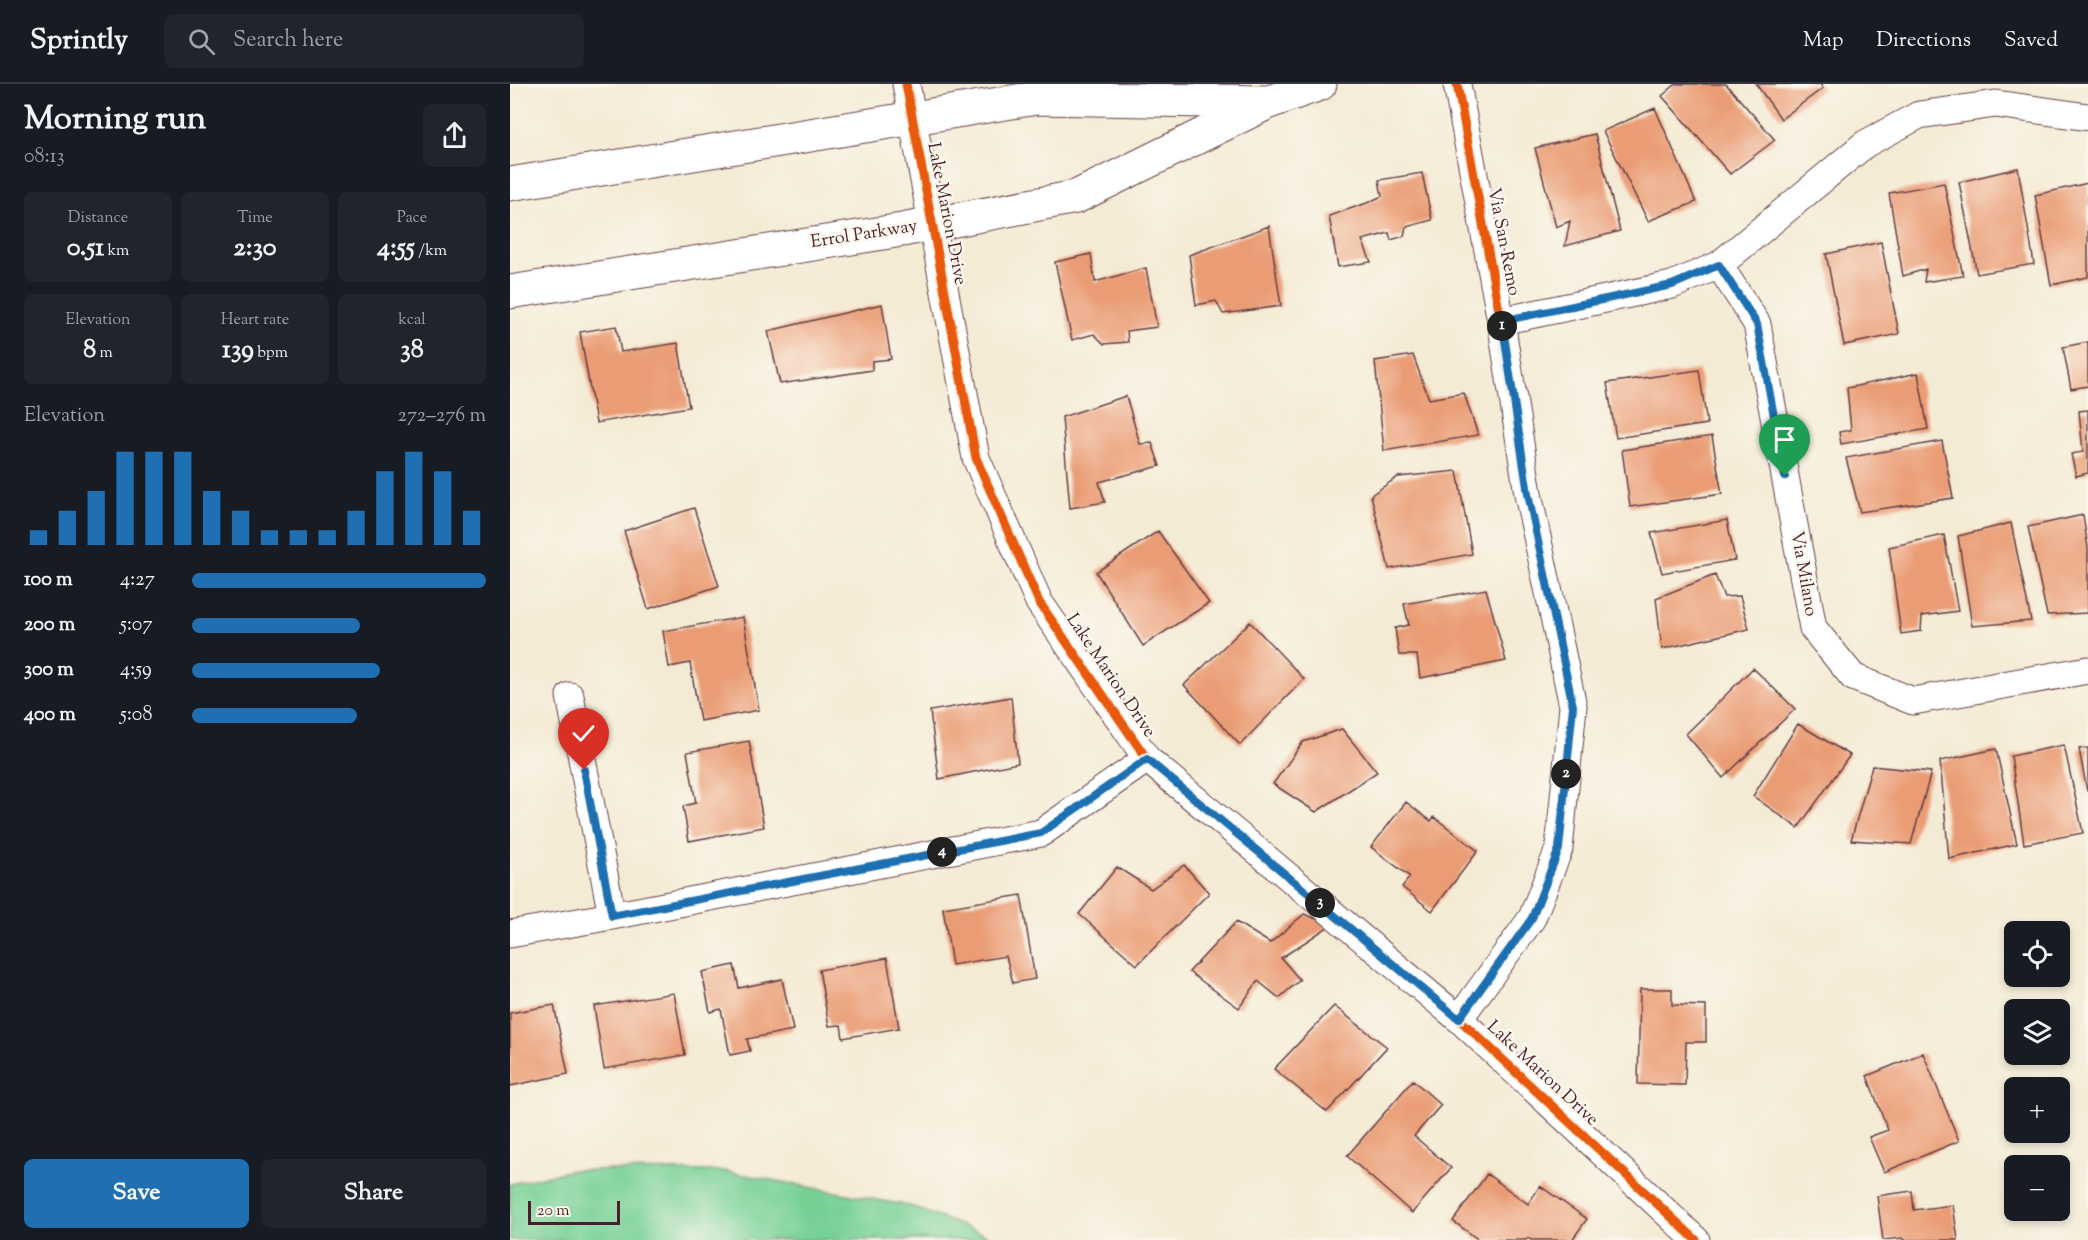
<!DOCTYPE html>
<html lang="en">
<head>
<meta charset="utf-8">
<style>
	:root { --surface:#171b24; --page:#20242c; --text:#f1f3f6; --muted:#9ea1a6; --line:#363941; --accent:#1f6fb2 }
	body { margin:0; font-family:"Sorts Mill Goudy",serif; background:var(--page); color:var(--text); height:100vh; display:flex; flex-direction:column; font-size:22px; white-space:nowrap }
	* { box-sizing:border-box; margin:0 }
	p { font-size:20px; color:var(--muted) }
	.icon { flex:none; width:33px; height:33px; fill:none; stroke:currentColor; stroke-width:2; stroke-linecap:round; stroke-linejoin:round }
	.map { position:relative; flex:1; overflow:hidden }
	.details { display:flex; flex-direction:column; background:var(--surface); width:510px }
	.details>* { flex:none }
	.buttons { position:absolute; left:1494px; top:837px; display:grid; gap:12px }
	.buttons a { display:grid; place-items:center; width:66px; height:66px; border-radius:9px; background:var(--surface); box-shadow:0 3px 9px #0003; font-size:30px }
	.scale { position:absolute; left:18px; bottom:15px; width:92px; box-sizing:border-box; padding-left:6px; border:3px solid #4a1f2b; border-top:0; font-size:16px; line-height:21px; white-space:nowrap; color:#4a1f2b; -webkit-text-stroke:4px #fbf7ec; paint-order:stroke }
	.pin { position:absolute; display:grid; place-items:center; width:51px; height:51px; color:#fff; margin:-62px -26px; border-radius:50% 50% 50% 0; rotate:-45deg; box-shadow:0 0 6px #0007 }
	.pin .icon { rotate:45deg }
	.km { position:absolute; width:30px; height:30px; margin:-15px; border-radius:50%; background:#222; color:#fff; font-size:16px; line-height:30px; text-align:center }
	.round { display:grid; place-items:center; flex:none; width:63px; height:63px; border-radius:9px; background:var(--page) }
	.headline { display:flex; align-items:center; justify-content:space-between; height:102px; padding:0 24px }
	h1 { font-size:33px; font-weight:700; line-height:45px }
	.figures { display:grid; grid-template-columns:repeat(3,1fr); gap:9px; height:102px; padding:6px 24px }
	.figures div { display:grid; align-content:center; border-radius:9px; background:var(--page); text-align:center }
	.figures b { font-size:26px; font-weight:700 }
	.figures small { font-size:16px; font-weight:400 }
	.figures p { font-size:16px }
	.chart { height:168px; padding:12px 24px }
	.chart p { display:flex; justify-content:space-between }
	.chart svg { width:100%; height:108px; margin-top:6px; stroke:var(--accent); stroke-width:6 }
	.button { display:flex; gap:12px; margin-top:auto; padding:12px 24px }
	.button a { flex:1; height:69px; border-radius:9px; background:var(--accent); color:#fff; font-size:24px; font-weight:700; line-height:69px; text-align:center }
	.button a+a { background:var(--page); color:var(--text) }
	ul { padding:0 24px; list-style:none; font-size:20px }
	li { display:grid; grid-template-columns:96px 72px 1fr; align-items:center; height:45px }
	li i { height:15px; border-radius:8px; background:var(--accent) }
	header { display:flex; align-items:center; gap:36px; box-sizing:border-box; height:84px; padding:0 30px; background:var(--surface); border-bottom:2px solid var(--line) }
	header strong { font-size:28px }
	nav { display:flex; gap:33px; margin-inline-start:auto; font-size:21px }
	.search { width:420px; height:54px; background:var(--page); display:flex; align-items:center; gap:15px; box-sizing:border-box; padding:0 21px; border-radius:9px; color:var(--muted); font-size:22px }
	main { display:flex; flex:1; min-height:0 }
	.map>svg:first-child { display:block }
</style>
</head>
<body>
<header>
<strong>Sprintly</strong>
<div class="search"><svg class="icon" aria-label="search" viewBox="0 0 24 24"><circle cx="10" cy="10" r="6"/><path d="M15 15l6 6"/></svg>Search here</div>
<nav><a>Map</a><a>Directions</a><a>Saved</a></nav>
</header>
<main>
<section class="details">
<div class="headline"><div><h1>Morning run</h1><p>08:13</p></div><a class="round"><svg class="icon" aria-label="share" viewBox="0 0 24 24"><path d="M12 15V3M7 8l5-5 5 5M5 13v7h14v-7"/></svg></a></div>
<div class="figures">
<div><p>Distance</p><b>0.51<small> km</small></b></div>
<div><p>Time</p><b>2:30</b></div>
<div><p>Pace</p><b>4:55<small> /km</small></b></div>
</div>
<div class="figures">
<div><p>Elevation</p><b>8<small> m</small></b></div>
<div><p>Heart rate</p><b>139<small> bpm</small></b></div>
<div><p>kcal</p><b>38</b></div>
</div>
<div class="chart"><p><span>Elevation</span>272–276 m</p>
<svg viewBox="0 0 160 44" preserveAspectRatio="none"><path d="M5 44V38M15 44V30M25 44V22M35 44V6M45 44V6M55 44V6M65 44V22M75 44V30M85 44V38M95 44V38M105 44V38M115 44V30M125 44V14M135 44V6M145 44V14M155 44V30"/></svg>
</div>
<ul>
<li><b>100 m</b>4:27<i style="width:100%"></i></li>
<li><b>200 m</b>5:07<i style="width:57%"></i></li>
<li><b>300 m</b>4:59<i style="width:64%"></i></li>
<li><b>400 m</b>5:08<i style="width:56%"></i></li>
</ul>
<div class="button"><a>Save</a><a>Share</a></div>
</section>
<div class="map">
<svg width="1578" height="1156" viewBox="0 0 1578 1156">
	<rect width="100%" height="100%" fill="#fbf7ec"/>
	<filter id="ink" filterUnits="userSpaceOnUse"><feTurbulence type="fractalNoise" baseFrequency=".0167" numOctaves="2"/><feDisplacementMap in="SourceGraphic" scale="12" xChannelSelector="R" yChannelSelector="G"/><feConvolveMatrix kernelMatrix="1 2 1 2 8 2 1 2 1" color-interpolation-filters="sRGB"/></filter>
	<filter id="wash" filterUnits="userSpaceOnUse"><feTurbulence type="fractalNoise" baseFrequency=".008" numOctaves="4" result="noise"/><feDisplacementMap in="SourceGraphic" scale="24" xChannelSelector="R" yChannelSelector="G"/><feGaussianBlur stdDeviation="1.35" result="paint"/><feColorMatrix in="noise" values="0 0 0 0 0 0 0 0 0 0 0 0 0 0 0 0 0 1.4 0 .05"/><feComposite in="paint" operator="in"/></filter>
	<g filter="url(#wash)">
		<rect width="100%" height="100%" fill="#f4ebd5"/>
		<path fill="#76d096" stroke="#607860" stroke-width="1.5" d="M 62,1086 L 214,1087 L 400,1122 L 489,1156 L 0,1156 L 0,1100 Z"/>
		<g id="blocks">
			<path fill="#ea9c74" d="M 1166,0 L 1216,0 L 1265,56 L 1220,90 L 1152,12 Z
				M 1246,0 L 1310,0 L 1313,4 L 1271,35 Z
				M 1145,24 L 1186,118 L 1138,137 L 1093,47 Z
				M 1085,50 L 1110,147 L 1055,162 L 1060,137 L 1046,143 L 1025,64 Z
				M 1508,84 L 1524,180 L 1467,190 L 1449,98 Z
				M 912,89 L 922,136 L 896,143 L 894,152 L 881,156 L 879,149 L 852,156 L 861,178 L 828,183 L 819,132 L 857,119 L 872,112 L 869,96 Z
				M 1434,99 L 1453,192 L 1414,198 L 1416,185 L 1393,192 L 1379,109 Z
				M 1578,99 L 1578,193 L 1541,201 L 1525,111 Z
				M 759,142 L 771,222 L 713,230 L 706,217 L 686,221 L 679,171 Z
				M 1371,158 L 1389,250 L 1334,261 L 1316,170 Z
				M 581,170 L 585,198 L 636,184 L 647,243 L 617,247 L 618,258 L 594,260 L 584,250 L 562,256 L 545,178 Z
				M 372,220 L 381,275 L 362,277 L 362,286 L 270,300 L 258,247 Z
				M 106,242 L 111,268 L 168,259 L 179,323 L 86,339 L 70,248 Z
				M 1578,258 L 1578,302 L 1561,305 L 1553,263 Z
				M 903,271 L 919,315 L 954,309 L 968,351 L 874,367 L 865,277 Z
				M 1189,286 L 1197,340 L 1106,354 L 1097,299 Z
				M 1408,289 L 1418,345 L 1331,360 L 1329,348 L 1341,346 L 1337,304 Z
				M 616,312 L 630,360 L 642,359 L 650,382 L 589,398 L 595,418 L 560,424 L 552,333 Z
				M 1578,326 L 1578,389 L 1566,392 L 1561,370 L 1573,368 L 1569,327 Z
				M 1202,352 L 1212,410 L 1120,423 L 1112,366 Z
				M 1432,357 L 1443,414 L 1350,428 L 1336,374 Z
				M 947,387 L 962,470 L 879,485 L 861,411 L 888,393 Z
				M 184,424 L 209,502 L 138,525 L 114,447 Z
				M 1573,431 L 1578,464 L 1578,529 L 1537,531 L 1518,443 Z
				M 1217,436 L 1225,476 L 1152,489 L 1141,449 Z
				M 1501,439 L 1521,537 L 1462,542 L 1448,452 Z
				M 648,447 L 699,519 L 633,562 L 586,488 Z
				M 1434,451 L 1448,527 L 1412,532 L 1411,547 L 1391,550 L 1379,463 Z
				M 1205,491 L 1214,513 L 1230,512 L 1239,545 L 1152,565 L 1146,514 Z
				M 976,505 L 996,577 L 910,594 L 907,571 L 889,571 L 885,544 L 899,541 L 894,520 Z
				M 233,533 L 249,626 L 190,637 L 180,579 L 159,583 L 153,547 Z
				M 740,538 L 794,595 L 730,661 L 674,601 Z
				M 1243,584 L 1285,625 L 1213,694 L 1176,650 Z
				M 501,613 L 508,679 L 429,695 L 420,627 Z
				M 1288,640 L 1340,671 L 1288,744 L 1243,712 Z
				M 832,645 L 867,688 L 806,728 L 763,700 L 793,658 Z
				M 239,657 L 254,743 L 179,757 L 173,722 L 186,719 L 177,668 Z
				M 1554,661 L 1573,749 L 1514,760 L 1501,672 Z
				M 1578,664 L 1578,707 L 1577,707 L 1569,665 Z
				M 1486,665 L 1507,760 L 1439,775 L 1430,677 Z
				M 1362,682 L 1421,688 L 1401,760 L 1341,756 Z
				M 896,718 L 921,737 L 924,733 L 968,767 L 922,827 L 892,803 L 900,793 L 861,763 Z
				M 674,781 L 699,809 L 627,881 L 569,830 L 607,783 L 641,805 Z
				M 511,811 L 525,895 L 503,899 L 496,872 L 442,881 L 433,824 Z
				M 794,830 L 821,841 L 771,874 L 790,896 L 769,914 L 748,897 L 729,924 L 679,888 L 726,838 L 760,859 Z
				M 377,874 L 389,944 L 333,954 L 331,941 L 319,942 L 309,886 Z
				M 224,881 L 229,904 L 272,895 L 283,946 L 237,955 L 240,967 L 220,971 L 211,925 L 200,928 L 192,888 Z
				M 1130,905 L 1162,905 L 1162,921 L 1196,922 L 1196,958 L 1176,958 L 1175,1001 L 1128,1000 Z
				M 164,909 L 175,971 L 94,985 L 84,922 Z
				M 44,921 L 58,990 L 0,1002 L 0,929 Z
				M 824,922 L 877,963 L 817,1028 L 764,985 Z
				M 1413,969 L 1449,1057 L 1374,1088 L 1359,1053 L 1378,1046 L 1357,992 Z
				M 903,996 L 931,1021 L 904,1052 L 941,1084 L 902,1129 L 837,1072 Z
				M 977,1090 L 1018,1120 L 1030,1102 L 1077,1135 L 1062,1156 L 1021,1156 L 1018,1154 L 1016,1156 L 969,1156 L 943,1137 Z
				M 1402,1107 L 1404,1126 L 1443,1121 L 1448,1156 L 1393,1156 L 1393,1154 L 1373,1156 L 1367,1112 Z"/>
		</g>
	</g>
	<g filter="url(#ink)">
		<use href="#blocks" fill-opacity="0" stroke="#643e44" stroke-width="1.5"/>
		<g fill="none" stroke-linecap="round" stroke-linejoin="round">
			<g stroke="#643e44" stroke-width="29">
				<path id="minor" d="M 396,0 L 466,374 L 529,518 L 637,675 L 949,935 L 1186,1156
					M 947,0 L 991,237 L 1018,410 L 1063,622 L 1049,765 L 1022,834 L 949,935
					M 1209,181 L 1247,240 L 1303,544 L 1343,593 L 1403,617 L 1578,586
					M 991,237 L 1162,201 L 1209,181 L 1355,60 L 1409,31 L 1486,20 L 1578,33
					M 60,612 L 102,832
					M 0,850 L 102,832 L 531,749 L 637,675"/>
			</g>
			<g stroke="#643e44" stroke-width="35">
				<path id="tertiary" d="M 0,100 L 526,14 L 755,18
					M 0,208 L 392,146 L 566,113 L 759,18 L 810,0"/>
			</g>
			<use href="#minor" stroke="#fff" stroke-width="27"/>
			<use href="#tertiary" stroke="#fff" stroke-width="33"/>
			<g stroke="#fbf7ec" stroke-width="13">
				<path id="cycleway" d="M 396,0 L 466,374 L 529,518 L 637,675 L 949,935 L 1186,1156
					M 947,0 L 991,237 L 1018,410 L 1063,622 L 1049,765 L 1022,834 L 949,935"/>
			</g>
			<use href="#cycleway" stroke="#e8590c" stroke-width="9"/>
		</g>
	</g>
	<g fill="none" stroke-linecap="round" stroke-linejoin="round" filter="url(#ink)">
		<g stroke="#fff" stroke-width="12">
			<path id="route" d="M 74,686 L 102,832 L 531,749 L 637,675 L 949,935 L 1022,834 L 1049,765 L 1063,622 L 1018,410 L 992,237 L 1162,201 L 1209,181 L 1247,240 L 1275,392"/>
		</g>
		<use href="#route" stroke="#1f6fb2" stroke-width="8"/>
	</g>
	<g text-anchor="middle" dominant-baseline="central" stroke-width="5" stroke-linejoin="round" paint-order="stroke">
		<g font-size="18" fill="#4a1f2b" stroke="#fbf7ec">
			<text transform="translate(436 130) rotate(79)">Lake Marion Drive</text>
			<text transform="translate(354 151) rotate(-9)">Errol Parkway</text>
			<text transform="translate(993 158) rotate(79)">Via San Remo</text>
			<text transform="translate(1293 490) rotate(80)">Via Milano</text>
			<text transform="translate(600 592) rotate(56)">Lake Marion Drive</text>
			<text transform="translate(1032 990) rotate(43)">Lake Marion Drive</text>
		</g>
	</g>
</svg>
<div class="buttons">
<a><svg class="icon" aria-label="locate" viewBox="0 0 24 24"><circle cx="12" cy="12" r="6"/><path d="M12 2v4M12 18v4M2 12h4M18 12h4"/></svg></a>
<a><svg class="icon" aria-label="layers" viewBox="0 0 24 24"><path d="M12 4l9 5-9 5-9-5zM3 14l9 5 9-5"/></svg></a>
<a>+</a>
<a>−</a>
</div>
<div class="scale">20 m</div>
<div class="pin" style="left:1275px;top:392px;background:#1e9e55"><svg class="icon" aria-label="arrive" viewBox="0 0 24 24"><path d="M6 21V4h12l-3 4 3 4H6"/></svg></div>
<div class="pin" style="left:74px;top:686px;background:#d93025"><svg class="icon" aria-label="check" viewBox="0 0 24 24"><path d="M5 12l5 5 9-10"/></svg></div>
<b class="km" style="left:992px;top:242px">1</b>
<b class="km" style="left:1056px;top:690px">2</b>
<b class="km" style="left:810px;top:819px">3</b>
<b class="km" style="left:432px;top:768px">4</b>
</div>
</main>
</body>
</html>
